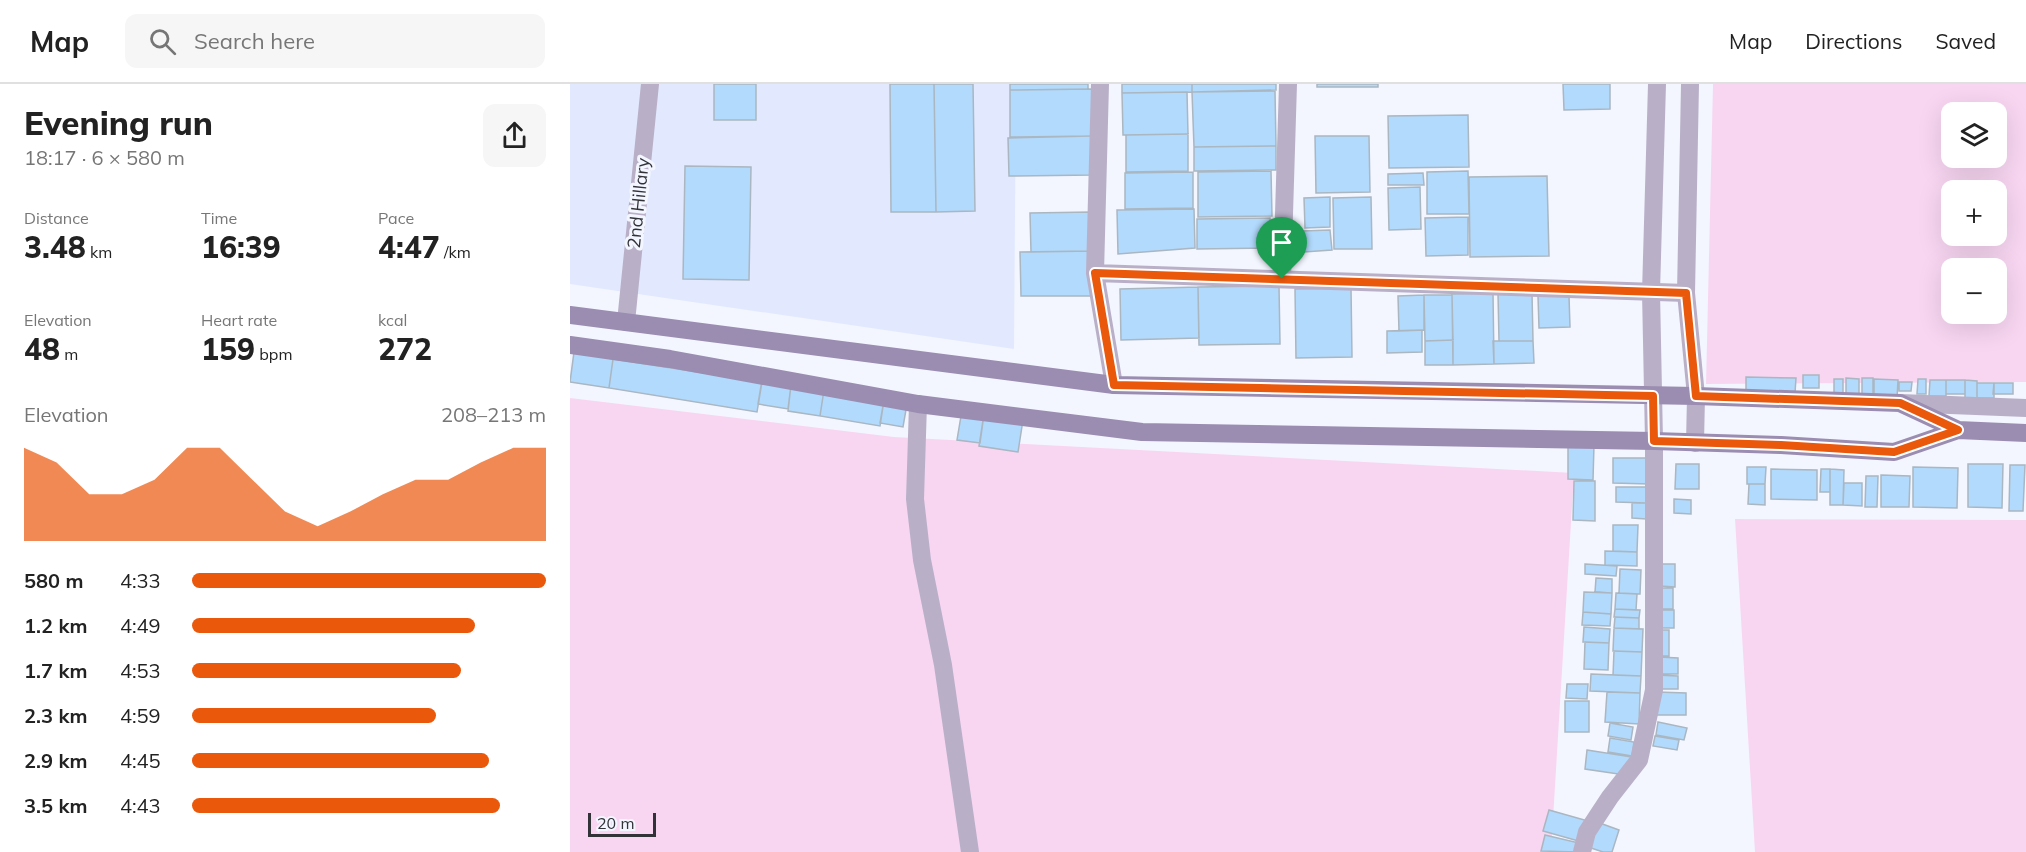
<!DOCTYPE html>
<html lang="en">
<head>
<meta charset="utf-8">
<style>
	:root { --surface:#fff; --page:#f6f6f6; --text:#222; --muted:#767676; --line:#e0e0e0; --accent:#ea580c }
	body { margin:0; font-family:Mulish,sans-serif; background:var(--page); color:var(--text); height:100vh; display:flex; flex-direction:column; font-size:22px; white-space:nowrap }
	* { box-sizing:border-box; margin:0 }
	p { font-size:20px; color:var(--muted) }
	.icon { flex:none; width:33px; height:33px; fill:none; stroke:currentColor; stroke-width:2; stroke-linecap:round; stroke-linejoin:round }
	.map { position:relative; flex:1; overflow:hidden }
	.drawer { display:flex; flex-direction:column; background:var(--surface); width:570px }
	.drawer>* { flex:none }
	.tools { position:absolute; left:1371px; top:18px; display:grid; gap:12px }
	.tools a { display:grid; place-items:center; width:66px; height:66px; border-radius:12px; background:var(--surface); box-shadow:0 6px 24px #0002; font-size:30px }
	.scale { position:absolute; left:18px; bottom:15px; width:68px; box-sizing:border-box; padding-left:6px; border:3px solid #323339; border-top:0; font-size:16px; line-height:21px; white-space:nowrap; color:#323339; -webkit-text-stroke:4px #f3f6ff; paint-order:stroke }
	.pin { position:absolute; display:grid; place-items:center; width:51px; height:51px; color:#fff; margin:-62px -26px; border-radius:50% 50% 50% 0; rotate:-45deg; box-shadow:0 0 6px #0007 }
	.pin .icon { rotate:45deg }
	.round { display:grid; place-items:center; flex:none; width:63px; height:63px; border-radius:12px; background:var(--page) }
	.headline { display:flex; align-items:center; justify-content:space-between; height:102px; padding:0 24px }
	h1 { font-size:33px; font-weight:800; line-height:45px }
	.stats { display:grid; grid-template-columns:repeat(3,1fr); gap:9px; height:102px; padding:6px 24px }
	.stats div { display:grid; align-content:center }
	.stats b { font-size:30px; font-weight:800 }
	.stats small { font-size:16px; font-weight:400 }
	.stats p { font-size:16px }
	.chart { height:168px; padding:12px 24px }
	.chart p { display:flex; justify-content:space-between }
	.chart svg { width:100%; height:108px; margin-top:6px; fill:var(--accent); opacity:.7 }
	ul { padding:0 24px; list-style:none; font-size:20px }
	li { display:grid; grid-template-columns:96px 72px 1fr; align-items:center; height:45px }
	li i { height:15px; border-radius:8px; background:var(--accent) }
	header { display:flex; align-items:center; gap:36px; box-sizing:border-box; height:84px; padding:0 30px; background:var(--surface); border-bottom:2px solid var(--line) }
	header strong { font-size:28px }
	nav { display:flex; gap:33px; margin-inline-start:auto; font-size:21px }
	.search { width:420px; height:54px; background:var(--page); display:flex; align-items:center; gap:15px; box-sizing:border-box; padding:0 21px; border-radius:12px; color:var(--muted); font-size:22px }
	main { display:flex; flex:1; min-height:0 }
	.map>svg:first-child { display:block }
</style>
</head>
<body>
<header>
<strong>Map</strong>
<div class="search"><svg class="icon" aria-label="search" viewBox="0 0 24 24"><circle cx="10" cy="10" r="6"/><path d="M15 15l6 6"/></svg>Search here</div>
<nav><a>Map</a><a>Directions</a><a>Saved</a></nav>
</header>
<main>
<section class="drawer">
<div class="headline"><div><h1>Evening run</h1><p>18:17 · 6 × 580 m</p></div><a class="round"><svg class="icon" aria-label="share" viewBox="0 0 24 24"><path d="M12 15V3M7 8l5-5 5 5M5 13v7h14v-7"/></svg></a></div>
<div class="stats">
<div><p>Distance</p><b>3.48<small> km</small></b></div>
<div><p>Time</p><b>16:39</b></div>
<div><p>Pace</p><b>4:47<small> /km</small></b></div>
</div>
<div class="stats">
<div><p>Elevation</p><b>48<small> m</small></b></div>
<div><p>Heart rate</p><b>159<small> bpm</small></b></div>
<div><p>kcal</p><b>272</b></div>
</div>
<div class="chart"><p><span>Elevation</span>208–213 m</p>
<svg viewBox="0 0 160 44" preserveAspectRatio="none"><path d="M0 44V6L10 12L20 25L30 25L40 19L50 6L60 6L70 19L80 32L90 38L100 32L110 25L120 19L130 19L140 12L150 6L160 6V44z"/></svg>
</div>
<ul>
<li><b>580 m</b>4:33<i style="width:100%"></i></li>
<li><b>1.2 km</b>4:49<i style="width:80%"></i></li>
<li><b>1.7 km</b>4:53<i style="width:76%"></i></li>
<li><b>2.3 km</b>4:59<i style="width:69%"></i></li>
<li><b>2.9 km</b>4:45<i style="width:84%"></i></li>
<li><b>3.5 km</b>4:43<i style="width:87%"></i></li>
</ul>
</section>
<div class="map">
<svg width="1456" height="768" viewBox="0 0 1456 768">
	<rect width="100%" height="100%" fill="#f3f6ff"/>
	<path fill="#e2e9ff" d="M 0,0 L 446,0 L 444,265 L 0,200 Z"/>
	<path fill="#f8d6f2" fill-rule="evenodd" d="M 1143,0 L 1456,0 L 1456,298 L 1136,300 ZM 1382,28 L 1426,28 L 1426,74 L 1382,74 ZM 1382,106 L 1426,106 L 1426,152 L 1382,152 ZM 1382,184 L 1426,184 L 1426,230 L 1382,230 Z
		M 0,314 L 324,353 L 1004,389 L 981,768 L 0,768 Z
		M 1165,435 L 1456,436 L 1456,768 L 1185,768 Z"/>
	<path fill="#b2dafc" stroke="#aab6c1" stroke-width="1.5" d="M 144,0 L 186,0 L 186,36 L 144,36 Z
		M 320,0 L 364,0 L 366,128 L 321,128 Z
		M 364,0 L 403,0 L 405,127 L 366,128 Z
		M 440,0 L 518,0 L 518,5 L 440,6 Z
		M 552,0 L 622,0 L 622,8 L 552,9 Z
		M 622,0 L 706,0 L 706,6 L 622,8 Z
		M 747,0 L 808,0 L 808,3 L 747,3 Z
		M 993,0 L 1040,0 L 1040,25 L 994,26 Z
		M 522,5 L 523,52 L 440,53 L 440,6 Z
		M 705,7 L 706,62 L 624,63 L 622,8 Z
		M 617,8 L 618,50 L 553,51 L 552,9 Z
		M 898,31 L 899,83 L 819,84 L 818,32 Z
		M 618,50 L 618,87 L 556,88 L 556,51 Z
		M 523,52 L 523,91 L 439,92 L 438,54 Z
		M 745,52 L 799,52 L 800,108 L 746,109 Z
		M 706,62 L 706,86 L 624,87 L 624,63 Z
		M 115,82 L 181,83 L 179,196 L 113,195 Z
		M 701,87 L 702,132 L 628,133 L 628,88 Z
		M 898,87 L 899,130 L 857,130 L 857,88 Z
		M 623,88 L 623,124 L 555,125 L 555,89 Z
		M 853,89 L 854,101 L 818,101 L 818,90 Z
		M 977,92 L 979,172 L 900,173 L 899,93 Z
		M 850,103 L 851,145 L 819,146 L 818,104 Z
		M 760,113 L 760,143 L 735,144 L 734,114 Z
		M 801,113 L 802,165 L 764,165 L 763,114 Z
		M 624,125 L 625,164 L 548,170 L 547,126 Z
		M 521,128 L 521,167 L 461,168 L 460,129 Z
		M 898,133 L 898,171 L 856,172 L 855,134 Z
		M 700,134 L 700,164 L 627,165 L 627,135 Z
		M 760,146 L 762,166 L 734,168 L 732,147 Z
		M 521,167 L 522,212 L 451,212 L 450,168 Z
		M 709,202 L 710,260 L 629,261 L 628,203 Z
		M 628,203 L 629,254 L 551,256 L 550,205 Z
		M 781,204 L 782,273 L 726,274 L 725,205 Z
		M 923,209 L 924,280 L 883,281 L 882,210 Z
		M 928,209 L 962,209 L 963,257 L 929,257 Z
		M 854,211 L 882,211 L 883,256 L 855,257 Z
		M 854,211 L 854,246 L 829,247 L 828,212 Z
		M 968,212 L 999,212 L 1000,243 L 969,244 Z
		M 852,246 L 852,268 L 817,269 L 817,247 Z
		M 883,256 L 883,281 L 855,281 L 855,257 Z
		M 923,257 L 963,257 L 964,279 L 924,280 Z
		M 4,268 L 43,275 L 39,304 L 0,298 Z
		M 43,275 L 192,298 L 187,328 L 39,304 Z
		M 1233,291 L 1249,291 L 1249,304 L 1233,304 Z
		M 1176,293 L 1226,294 L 1225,309 L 1176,308 Z
		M 1276,294 L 1289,295 L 1289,313 L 1276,312 Z
		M 1292,294 L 1303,294 L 1303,310 L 1292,310 Z
		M 1264,295 L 1273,295 L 1273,312 L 1264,312 Z
		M 1304,295 L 1328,296 L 1327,314 L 1304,314 Z
		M 1348,295 L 1356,295 L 1356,310 L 1347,310 Z
		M 192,296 L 221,301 L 218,325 L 188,320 Z
		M 1360,296 L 1376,296 L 1376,312 L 1359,312 Z
		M 1376,296 L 1395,296 L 1395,310 L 1376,310 Z
		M 1395,296 L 1407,297 L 1407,314 L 1395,314 Z
		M 1329,298 L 1342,298 L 1341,307 L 1329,307 Z
		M 1407,299 L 1424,299 L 1424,314 L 1407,314 Z
		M 1424,299 L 1443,299 L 1443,310 L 1423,310 Z
		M 221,301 L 254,306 L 250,332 L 218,327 Z
		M 254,306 L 314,316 L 310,342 L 250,332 Z
		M 314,316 L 337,320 L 333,343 L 310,339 Z
		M 392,326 L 414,330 L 410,359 L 387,356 Z
		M 414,330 L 453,336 L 448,368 L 409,362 Z
		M 998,360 L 1024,361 L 1023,396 L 998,395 Z
		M 1043,374 L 1080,374 L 1079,400 L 1043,399 Z
		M 1106,380 L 1129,380 L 1129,405 L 1105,405 Z
		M 1398,380 L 1433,380 L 1432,424 L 1398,423 Z
		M 1440,381 L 1455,381 L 1453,427 L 1439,427 Z
		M 1177,383 L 1196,383 L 1195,400 L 1177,400 Z
		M 1343,383 L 1388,384 L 1387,424 L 1343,423 Z
		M 1201,385 L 1247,386 L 1247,416 L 1201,415 Z
		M 1251,385 L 1260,385 L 1260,408 L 1250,408 Z
		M 1260,385 L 1274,386 L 1273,421 L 1260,421 Z
		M 1311,391 L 1340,392 L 1339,423 L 1311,423 Z
		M 1296,392 L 1308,392 L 1307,423 L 1295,423 Z
		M 1004,397 L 1025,397 L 1025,437 L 1003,436 Z
		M 1274,399 L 1292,399 L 1292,422 L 1273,421 Z
		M 1179,400 L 1195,400 L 1195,421 L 1178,420 Z
		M 1046,403 L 1076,403 L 1076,419 L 1046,418 Z
		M 1104,415 L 1121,416 L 1121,430 L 1104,429 Z
		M 1062,419 L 1076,419 L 1076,435 L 1062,434 Z
		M 1043,441 L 1068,441 L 1067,468 L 1043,467 Z
		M 1035,467 L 1067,468 L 1067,482 L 1035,481 Z
		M 1015,480 L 1047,482 L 1046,492 L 1015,490 Z
		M 1091,480 L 1105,480 L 1105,503 L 1090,502 Z
		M 1050,485 L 1071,486 L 1070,510 L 1049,509 Z
		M 1026,494 L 1042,495 L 1042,509 L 1025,508 Z
		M 1089,504 L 1103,504 L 1103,525 L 1089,525 Z
		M 1014,508 L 1042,509 L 1041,530 L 1013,528 Z
		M 1046,509 L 1067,510 L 1066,526 L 1045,525 Z
		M 1045,525 L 1070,526 L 1069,534 L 1044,533 Z
		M 1088,526 L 1104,526 L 1104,544 L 1088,544 Z
		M 1013,528 L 1041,530 L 1040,542 L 1012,541 Z
		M 1045,533 L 1069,534 L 1069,545 L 1044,544 Z
		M 1014,543 L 1040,545 L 1039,559 L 1013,558 Z
		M 1044,544 L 1073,545 L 1072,568 L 1043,567 Z
		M 1085,546 L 1099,546 L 1099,572 L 1085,572 Z
		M 1015,558 L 1039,559 L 1038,586 L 1014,585 Z
		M 1044,567 L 1072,568 L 1071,592 L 1043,591 Z
		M 1089,573 L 1108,574 L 1108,590 L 1088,590 Z
		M 1021,590 L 1071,592 L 1070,609 L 1020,607 Z
		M 1086,591 L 1108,592 L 1108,605 L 1086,605 Z
		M 997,600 L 1018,600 L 1017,615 L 996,614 Z
		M 1037,608 L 1070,609 L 1069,640 L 1035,638 Z
		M 1087,608 L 1116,609 L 1116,631 L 1087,631 Z
		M 995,617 L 1019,617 L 1019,648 L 995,648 Z
		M 1088,638 L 1117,644 L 1114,656 L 1086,651 Z
		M 1040,639 L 1063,643 L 1061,656 L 1038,652 Z
		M 1085,652 L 1109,656 L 1107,666 L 1083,662 Z
		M 1040,654 L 1064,658 L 1062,672 L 1038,668 Z
		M 1017,666 L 1062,673 L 1055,691 L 1015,685 Z
		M 979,726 L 1018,737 L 1012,758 L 973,747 Z
		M 1027,738 L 1049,746 L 1042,768 L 1033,768 L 1018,763 Z
		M 975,751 L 1009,759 L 1007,768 L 971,767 Z"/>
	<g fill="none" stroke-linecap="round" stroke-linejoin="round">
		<path stroke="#b9b0c8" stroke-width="18" d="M 530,0 L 525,189 L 544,301
			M 525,189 L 1116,209
			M 712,195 L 718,0
			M 56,238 L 80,0
			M 348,320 L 345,415 L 352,476 L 373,581 L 400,768
			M 1012,768 L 1017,748 L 1040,713 L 1069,676 L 1084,606 L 1084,357"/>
		<path stroke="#b9b0c8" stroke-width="18" d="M 1120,0 L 1116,209 L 1126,312 L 1125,359
			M 1330,319 L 1456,324
			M 1084,357 L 1081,208 L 1087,0"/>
		<path stroke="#9b8db1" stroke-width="18" d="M 0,231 L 544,301 L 1126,312 L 1330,319 L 1388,346
			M 0,261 L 100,275 L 348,320 L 572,348 L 1084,357 L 1211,361 L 1324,368 L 1388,346 L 1456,349"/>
	</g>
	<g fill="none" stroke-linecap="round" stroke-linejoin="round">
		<g stroke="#fff" stroke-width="12">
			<path id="route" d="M 525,189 L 1116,209 L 1126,312 L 1330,319 L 1388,346 L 1324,368 L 1211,361 L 1084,357 L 1083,312 L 544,301 Z"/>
		</g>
		<use href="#route" stroke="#ea580c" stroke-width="8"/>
	</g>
	<g text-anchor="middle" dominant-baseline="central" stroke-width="6" stroke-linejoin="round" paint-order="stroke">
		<g font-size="18" fill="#323339" stroke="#f3f6ff">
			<text transform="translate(68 119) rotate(-84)">2nd Hillary</text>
		</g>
	</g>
</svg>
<div class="tools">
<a><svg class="icon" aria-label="layers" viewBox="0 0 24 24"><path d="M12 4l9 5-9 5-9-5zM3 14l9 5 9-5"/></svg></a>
<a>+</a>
<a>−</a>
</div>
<div class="scale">20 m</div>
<div class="pin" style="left:712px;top:195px;background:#1e9e55"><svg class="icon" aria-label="arrive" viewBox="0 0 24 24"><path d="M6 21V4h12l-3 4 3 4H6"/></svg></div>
</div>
</main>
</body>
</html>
